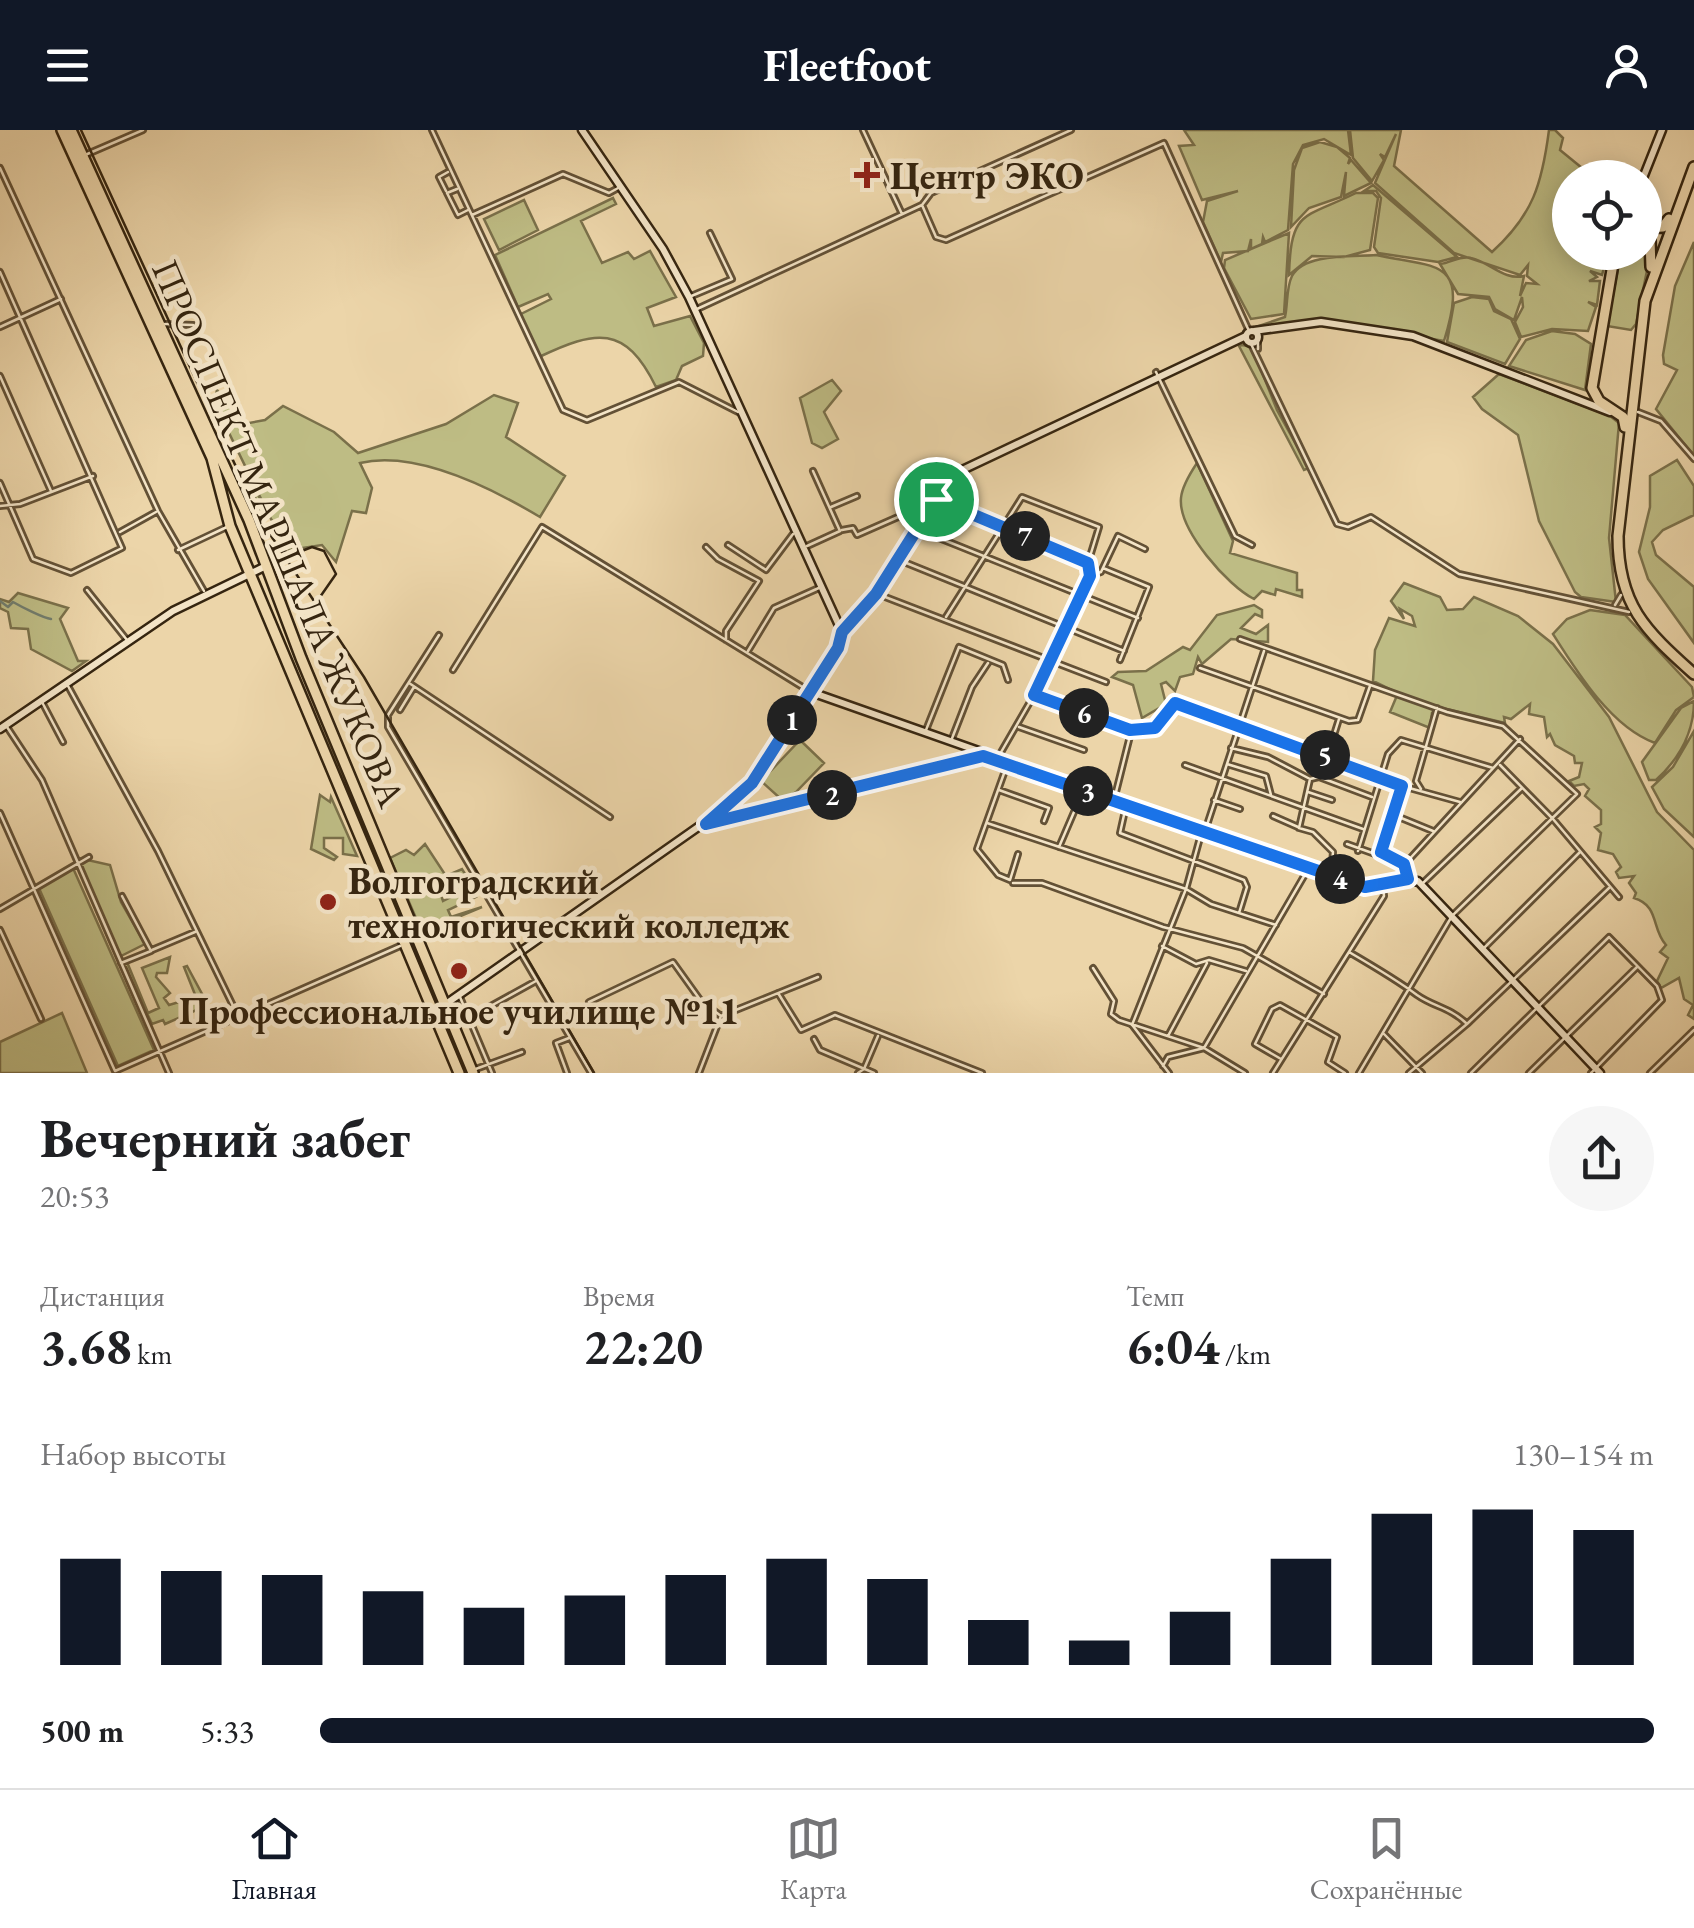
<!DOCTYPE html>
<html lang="ru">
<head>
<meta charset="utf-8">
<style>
	:root { --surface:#fff; --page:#f6f6f6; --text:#202124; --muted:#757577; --line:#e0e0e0; --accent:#111827 }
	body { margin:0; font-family:"EB Garamond",serif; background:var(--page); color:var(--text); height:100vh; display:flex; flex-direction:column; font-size:38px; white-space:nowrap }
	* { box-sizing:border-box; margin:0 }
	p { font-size:32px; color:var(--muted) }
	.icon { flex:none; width:55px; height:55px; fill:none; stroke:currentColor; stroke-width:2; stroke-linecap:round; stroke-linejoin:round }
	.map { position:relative; height:943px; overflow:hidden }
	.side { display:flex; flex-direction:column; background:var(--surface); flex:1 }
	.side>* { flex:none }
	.buttons { position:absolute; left:1552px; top:30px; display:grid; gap:20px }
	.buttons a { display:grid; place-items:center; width:110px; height:110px; border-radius:50%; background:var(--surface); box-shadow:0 5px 25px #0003; font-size:50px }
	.pin { position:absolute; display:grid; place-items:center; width:85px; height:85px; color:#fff; margin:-42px; border:5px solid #fff; border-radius:50%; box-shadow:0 2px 10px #0007 }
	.km { position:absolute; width:50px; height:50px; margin:-25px; border-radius:50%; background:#222; color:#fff; font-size:28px; line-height:50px; text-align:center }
	.round { display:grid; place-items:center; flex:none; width:105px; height:105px; border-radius:52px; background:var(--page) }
	.overview { display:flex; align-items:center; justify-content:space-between; height:170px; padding:0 40px }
	h1 { font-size:55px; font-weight:700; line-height:75px }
	.figures { display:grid; grid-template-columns:repeat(3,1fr); gap:15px; height:170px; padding:10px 40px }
	.figures div { display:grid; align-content:center }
	.figures b { font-size:50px; font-weight:700 }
	.figures small { font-size:28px; font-weight:400 }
	.figures p { font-size:28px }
	.chart { height:280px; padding:20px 40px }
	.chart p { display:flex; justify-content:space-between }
	.chart svg { width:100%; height:180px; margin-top:10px; stroke:var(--accent); stroke-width:6 }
	ul { padding:0 40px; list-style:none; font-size:32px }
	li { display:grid; grid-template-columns:160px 120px 1fr; align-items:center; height:75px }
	li i { height:25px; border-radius:12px; background:var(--accent) }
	header { display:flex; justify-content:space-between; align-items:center; height:130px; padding:0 40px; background:var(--accent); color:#fff; font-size:45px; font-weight:700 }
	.dock { display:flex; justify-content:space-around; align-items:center; height:140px; border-top:2px solid var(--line); background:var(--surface); font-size:28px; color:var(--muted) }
	.dock a { display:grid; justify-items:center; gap:5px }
	.dock .current { color:var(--accent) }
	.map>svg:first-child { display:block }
</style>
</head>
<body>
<header><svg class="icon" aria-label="menu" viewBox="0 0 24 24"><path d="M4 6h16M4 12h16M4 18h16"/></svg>Fleetfoot<svg class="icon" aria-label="person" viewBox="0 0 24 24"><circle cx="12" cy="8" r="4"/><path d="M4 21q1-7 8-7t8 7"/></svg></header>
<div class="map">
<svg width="1694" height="943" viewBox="0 0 1694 943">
	<rect width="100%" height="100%" fill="#ecd5a9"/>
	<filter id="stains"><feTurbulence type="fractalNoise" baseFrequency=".002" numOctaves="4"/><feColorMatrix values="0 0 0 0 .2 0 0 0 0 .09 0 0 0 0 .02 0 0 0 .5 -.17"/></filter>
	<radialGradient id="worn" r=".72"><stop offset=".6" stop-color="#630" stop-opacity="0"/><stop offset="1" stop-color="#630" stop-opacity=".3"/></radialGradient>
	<path fill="#bebc84" stroke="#7a704a" stroke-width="2.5" d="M 1184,0 L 1348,0 L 1351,25 L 1324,9 L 1303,15 L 1293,34 L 1288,100 L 1265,112 L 1263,107 L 1262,114 L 1251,119 L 1251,109 L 1248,121 L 1223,123 L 1221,132 L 1203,92 L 1207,71 L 1238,61 L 1202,70 L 1179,16 L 1194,15 Z
		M 1350,0 L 1401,0 L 1394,36 L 1492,122 C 1533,85 1542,54 1549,0 L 1555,0 L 1563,8 L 1560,20 L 1593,47 L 1570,48 L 1570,122 L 1596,123 L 1606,130 L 1602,145 L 1590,141 L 1597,147 L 1589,151 L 1600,151 L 1597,175 L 1588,172 L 1596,177 L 1588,201 L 1552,199 L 1521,207 L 1515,192 L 1523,177 L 1522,167 L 1514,190 L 1495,179 L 1489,167 L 1458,164 L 1440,134 C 1451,133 1460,125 1471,128 C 1490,132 1504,151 1524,146 L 1520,166 L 1526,153 L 1537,154 L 1527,146 L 1528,135 L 1520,145 L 1454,123 L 1375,53 L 1396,4 L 1385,27 L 1380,24 L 1384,30 L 1372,51 L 1353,28 Z
		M 1320,12 L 1337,17 L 1350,28 L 1348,34 L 1351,30 L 1371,53 L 1344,66 L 1346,42 L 1341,67 L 1309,78 L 1291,97 L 1294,40 L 1302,18 Z
		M 1373,55 L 1457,127 L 1438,132 L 1378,123 L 1374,117 L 1381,68 L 1376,61 L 1364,61 Z
		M 1356,63 L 1373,63 L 1378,68 L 1370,120 L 1344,127 L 1312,126 L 1289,145 C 1291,79 1303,89 1356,63 Z
		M 613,68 L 616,74 L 581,91 L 602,133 L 628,122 L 634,129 L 650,121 L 676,167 L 647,178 L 654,196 L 690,186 L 704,213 L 703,226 L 682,236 L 676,250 L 656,257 C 625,194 596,200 539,227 L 519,185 L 551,169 L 548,164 L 518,177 L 495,125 Z
		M 524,70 L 538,100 L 499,120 L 484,89 Z
		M 1289,103 L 1284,184 L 1251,189 L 1224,138 L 1225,130 Z
		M 1645,108 L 1649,131 L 1636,194 L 1631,200 L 1607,196 L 1621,123 L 1645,122 Z
		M 1694,112 L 1694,326 L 1656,279 L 1677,240 L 1664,234 L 1663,225 L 1675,156 Z
		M 1376,125 C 1437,138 1470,128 1444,211 L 1318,189 L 1253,198 L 1285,187 C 1288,174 1286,158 1292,146 C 1304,123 1352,127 1376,125 Z
		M 1472,167 L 1489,169 L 1494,181 L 1511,189 L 1520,209 L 1505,234 L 1447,212 L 1454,173 Z
		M 1552,201 L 1575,204 L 1591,214 L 1585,260 L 1509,236 L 1526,210 Z
		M 1242,215 L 1252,217 L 1277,280 L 1309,338 L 1304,340 L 1239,216 Z
		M 1499,244 L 1610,286 L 1619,293 L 1609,408 L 1616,472 L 1581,467 L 1575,462 L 1539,391 L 1518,305 L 1482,279 L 1473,267 Z
		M 832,250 L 841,261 L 824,282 L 838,309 L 822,318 L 812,313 L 800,268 Z
		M 217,260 L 244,294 L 265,290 L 283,276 L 334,302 L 358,323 L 446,294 L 494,265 L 518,273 L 506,307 L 565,346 L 540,387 C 493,359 416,320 360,333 L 372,358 L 366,383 L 352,381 L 336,432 L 322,415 L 289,420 L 267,382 L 262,385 L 246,344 L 265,377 L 214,272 Z
		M 1677,330 L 1694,356 L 1694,385 L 1663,400 L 1652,412 L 1656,425 L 1694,457 L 1694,513 L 1648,449 L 1639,422 L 1650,377 L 1650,346 Z
		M 1197,333 L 1233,411 L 1230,423 L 1297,443 L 1297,460 L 1302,460 L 1302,467 L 1276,459 L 1275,465 L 1262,461 L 1254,469 C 1228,456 1178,400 1181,368 C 1182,356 1191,342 1197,333 Z
		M 1404,453 L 1440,467 L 1447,480 L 1463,479 L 1474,467 L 1518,486 L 1553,514 L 1609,587 L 1657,682 L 1694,720 L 1694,889 L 1688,885 L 1693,875 L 1684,869 L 1679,848 L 1661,858 L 1657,851 L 1668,828 L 1660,822 L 1666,815 C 1651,799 1660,776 1634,768 L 1636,763 L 1629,753 L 1634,746 L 1619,748 L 1616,742 L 1621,737 L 1613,724 L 1598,720 L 1601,703 L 1595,697 L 1601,694 L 1601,680 L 1585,666 L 1589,659 L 1584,654 L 1574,656 L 1569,651 L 1579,647 L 1582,633 L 1575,633 L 1574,626 L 1555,615 L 1550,604 L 1547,607 L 1544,587 L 1529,584 L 1530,574 L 1511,589 L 1504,587 L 1505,593 L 1439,577 L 1432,583 L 1430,598 L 1390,582 L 1398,563 L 1373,551 L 1375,520 L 1389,488 L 1415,496 L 1412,486 L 1400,479 L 1404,489 L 1391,471 Z
		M 18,463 L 68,478 L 60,489 L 78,531 L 86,531 L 72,541 L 31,519 L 28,499 L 11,498 L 8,482 L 0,478 L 0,469 L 9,472 Z
		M 1254,475 L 1262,480 L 1262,487 L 1255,484 L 1241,498 L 1256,504 L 1268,495 L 1268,512 L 1231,509 L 1202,534 L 1198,527 L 1193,544 L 1180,547 L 1175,561 L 1166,552 L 1161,554 L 1166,574 L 1142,588 L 1133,555 L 1112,547 L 1118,542 L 1146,541 L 1183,517 L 1190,520 L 1217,485 Z
		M 1590,480 L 1625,485 L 1692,557 L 1694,567 L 1676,580 L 1655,613 C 1611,597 1577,542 1553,504 L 1567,489 Z
		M 1694,571 C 1694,602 1679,629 1656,650 L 1649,650 L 1642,632 L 1681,578 Z
		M 1694,601 L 1694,707 L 1664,679 L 1652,657 L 1673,637 Z
		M 800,610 L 824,633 L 796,662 L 782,670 L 761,651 Z
		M 320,665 L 330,672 L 331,667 L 357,726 L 343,724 L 343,708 L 324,708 L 324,718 L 337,727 L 334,730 L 311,719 Z
		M 425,714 L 446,746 L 462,739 L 469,750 L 441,765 L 443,771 L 471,757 L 476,767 L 448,780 L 451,787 L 482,777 L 422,802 L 390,728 L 406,720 L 414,725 Z
		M 74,727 L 110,735 L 121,772 L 145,814 L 121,826 L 115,819 Z
		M 73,738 L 154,920 L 118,936 L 38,756 Z
		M 170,827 L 167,843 L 157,843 L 156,847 L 170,863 L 164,868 L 169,875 L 196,867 L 184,837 L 187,836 L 208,875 L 165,894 L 163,890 L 152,894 L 123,833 L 127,832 L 148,883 L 159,878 L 142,838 Z
		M 62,883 L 87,943 L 0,943 L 0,912 Z"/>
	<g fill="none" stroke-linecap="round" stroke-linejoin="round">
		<path stroke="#717d6e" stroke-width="2.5" d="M 0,471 L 8,477 L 13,472 C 20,476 43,488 51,489"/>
		<g stroke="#635136" stroke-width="8">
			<path id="street" d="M 432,0 L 563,280 L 587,290 L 679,252 L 738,282
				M 863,0 L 902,84
				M 85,25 L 143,0
				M 0,38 L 158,381 L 204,461
				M 457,59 L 447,63 L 458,85 L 468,80
				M 446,61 L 439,47 L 448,42
				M 922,75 L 936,107 L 946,110 L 1164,13 L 1249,201
				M 472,85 L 563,44 L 609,63 L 620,57
				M 0,142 L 122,418 L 71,443 L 33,429 L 0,353
				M 689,167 L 732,149 L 710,103
				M 697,179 L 922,75 L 931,63 L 1071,0
				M 165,194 L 193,195
				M 0,197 L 61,169
				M 1258,210 L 1258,219
				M 1251,214 L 1337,394 L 1348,397 L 1371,387 L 1459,444 L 1629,482
				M 1156,242 L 1235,406 L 1252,415
				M 0,246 L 51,361
				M 1638,282 L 1661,291 L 1694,329
				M 937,370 L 1087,432
				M 0,376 L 20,374 L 93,346
				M 831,377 L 857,366
				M 842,400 L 853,398 L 857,405 L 898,387
				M 919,400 L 1138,488
				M 120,402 L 156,382
				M 728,415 L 766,440 L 793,404
				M 807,416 L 840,401 L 813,341
				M 706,417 L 718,429 L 759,451 L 726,501 L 726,510
				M 178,420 L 229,396
				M 899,430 L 1124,521
				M 1103,438 L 1149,457 L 1120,530
				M 1092,445 L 1101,442 L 1118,406 L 1145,419
				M 87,460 L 127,510
				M 880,465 L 1106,552
				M 1615,475 L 1621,465
				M 946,487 L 1022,367 L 1099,397 L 1088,433 L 1090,446 L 1034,565 L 1000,624
				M 439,505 L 388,585 L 388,597 L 591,943
				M 1240,509 L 1447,582 L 1503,596 L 1577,664 L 1452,786 L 1359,943
				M 748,521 L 774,478 L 821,457
				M 1200,538 L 1349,591 L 1358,590 L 1370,556
				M 453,540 L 542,397 L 809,561
				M 409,553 L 610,687
				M 68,556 L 158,721 L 238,886
				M 1035,566 L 1130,601 L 1155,598 L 1175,573 L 1402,656 L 1460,672
				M 42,572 L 63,612
				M 400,580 L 414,557
				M 7,597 L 42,650 L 169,943
				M 1019,597 L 1084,620
				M 926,600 L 959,517 L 1003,535 L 1008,550
				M 951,611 L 972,557 L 988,533
				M 1231,618 L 1268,627 L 1310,649 L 1319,647 L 1372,667
				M 1328,624 L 1339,589
				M 1227,634 L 1266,646 L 1271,665
				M 1007,635 L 977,719 L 998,745 L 1010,750 L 1018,724
				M 1185,635 L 1363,699
				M 1500,635 L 1553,689 L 1619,767
				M 1310,649 L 1299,698 L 1313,702 L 1333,722 L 1331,744
				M 1421,659 L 1416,651 L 1437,578
				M 999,660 L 1049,678 L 1044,691
				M 1308,662 L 1332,670
				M 1115,666 L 1131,602
				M 1214,670 L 1240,679
				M 1126,676 L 1120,703 L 1244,750 L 1247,757 L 1239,783
				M 0,683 L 115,941 L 400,816
				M 1394,685 L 1433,701
				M 1273,686 L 1298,697
				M 987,693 L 1186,759 L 1211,774 L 1276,795
				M 1206,698 L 1264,521
				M 1347,714 L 1403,734
				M 1059,717 L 1083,661
				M 1358,721 L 1388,624 L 1401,610 L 1493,638
				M 1381,722 L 1402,657
				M 1409,748 L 1404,735 L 1520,609
				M 1013,753 L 1042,753 L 1163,797 L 1243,818 L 1324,864
				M 1423,753 L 1522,658
				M 0,779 L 89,727
				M 0,800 L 41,889
				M 1162,816 L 1196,834 L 1209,830 L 1246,841
				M 1483,819 L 1580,722
				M 152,820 L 195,802
				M 1349,822 C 1373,836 1397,850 1417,865 C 1434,877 1449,877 1466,893
				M 121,833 L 151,821 L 122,766
				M 1093,838 L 1114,871 L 1111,884 L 1119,890 L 1204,918 L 1245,943
				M 778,863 L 801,900 L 835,885 L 982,943
				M 460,867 L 492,943
				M 589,872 L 673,832 L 701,871 L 721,886
				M 469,888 L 536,851
				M 543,891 L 554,883
				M 1132,895 L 1186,759 L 1201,704
				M 1133,896 L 1169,943
				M 1384,904 L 1422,943
				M 1168,906 L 1207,833
				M 814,909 L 820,920 L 874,943
				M 1281,929 L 1255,914 L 1272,879 L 1280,875 L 1337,907 L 1328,932 L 1345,943
				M 1163,936 L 1168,927 L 1204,918 L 1307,741
				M 473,940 L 522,922
				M 567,943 L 556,913 L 569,908
				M 699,943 L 721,886 L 818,847
				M 858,943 L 864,939 L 878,906
				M 1273,943 L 1384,766 L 1383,757
				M 1409,943 L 1467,894 L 1609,758
				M 1471,943 L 1609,807 L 1657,856 L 1662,870 L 1591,943
				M 1529,943 L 1637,837
				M 1650,943 L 1694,900"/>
		</g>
		<g stroke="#352510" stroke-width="11">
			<path id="secondary" d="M 582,0 L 663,119 L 689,167 L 842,502
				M 1643,48 L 1662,0
				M1246 207a6 6 0 1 1 12 0a6 6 0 1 1-12 0Z
				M 1254,201 L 1321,192 L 1413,206 L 1610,282
				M 811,562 L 1365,757 L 1418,751 L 1600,943
				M 0,599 L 173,481 L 266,436
				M 712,693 L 981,626
				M 433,883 L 738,669 L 838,518 L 842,502 L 877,464 L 945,354 L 958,342 L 1246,206"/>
		</g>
		<g stroke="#352510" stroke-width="14">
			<path id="highway" d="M 62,0 L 212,328 L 230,396 L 459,943
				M 71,0 L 249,390 L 301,528 L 473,943
				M 1694,37 L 1645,171 L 1618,406 C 1618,475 1645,500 1694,544
				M 1645,98 L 1663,97 L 1669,89
				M 1645,105 L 1650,110 L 1651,137
				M 1615,122 L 1592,258 L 1599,271 L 1623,287 L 1625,297"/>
		</g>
		<use href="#street" stroke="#f3e4c7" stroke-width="2.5"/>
		<use href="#secondary" stroke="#f3e4c7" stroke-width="6"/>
		<use href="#highway" stroke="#ecd5a9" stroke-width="9"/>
		<path stroke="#352510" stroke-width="2.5" d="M 81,0 L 260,389 L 364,547 L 594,943
			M 281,420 L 294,424 L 312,417 L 324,421 L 336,444 L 320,467 L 321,479"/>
	</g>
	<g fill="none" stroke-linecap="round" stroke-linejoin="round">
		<g stroke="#fff" stroke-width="20">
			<path id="route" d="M 936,369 L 1088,433 L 1090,446 L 1034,565 L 1130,600 L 1155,598 L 1175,573 L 1402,656 L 1381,722 L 1404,734 L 1408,749 L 1365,757 L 983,626 L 706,694 L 752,653 L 838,518 L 842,502 L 876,464 Z"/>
		</g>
		<use href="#route" stroke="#1a73e8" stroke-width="12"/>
	</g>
	<g fill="#8f2418" stroke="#f3e4c7" stroke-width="4">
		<path d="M862 30h10v10h10v10h-10v10h-10v-10h-10v-10h10z"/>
		<circle cx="328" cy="772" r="10"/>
		<circle cx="459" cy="841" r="10"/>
	</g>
	<g text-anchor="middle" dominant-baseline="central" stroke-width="9" stroke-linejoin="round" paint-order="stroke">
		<g font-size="38" font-weight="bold" fill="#352510" stroke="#f3e4c7" text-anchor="start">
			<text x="890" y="45">Центр ЭКО</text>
			<text x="348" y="750">Волгоградский<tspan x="348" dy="44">технологический колледж</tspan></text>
			<text x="459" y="880" text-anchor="middle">Профессиональное училище №11</text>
		</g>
		<g font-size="38" fill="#352510" stroke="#f3e4c7">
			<text transform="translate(279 403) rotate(67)">ПРОСПЕКТ МАРШАЛА ЖУКОВА</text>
		</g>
	</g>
	<rect width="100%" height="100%" filter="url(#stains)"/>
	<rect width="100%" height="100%" fill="url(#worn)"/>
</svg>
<div class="buttons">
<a><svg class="icon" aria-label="locate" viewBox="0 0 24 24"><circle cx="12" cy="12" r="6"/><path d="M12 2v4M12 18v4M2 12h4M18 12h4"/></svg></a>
</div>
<div class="pin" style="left:936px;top:369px;background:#1e9e55"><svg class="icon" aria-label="arrive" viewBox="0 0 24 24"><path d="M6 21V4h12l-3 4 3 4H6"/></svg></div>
<b class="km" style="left:792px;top:590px">1</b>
<b class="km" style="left:832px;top:665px">2</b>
<b class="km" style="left:1088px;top:661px">3</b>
<b class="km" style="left:1340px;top:749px">4</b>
<b class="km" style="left:1325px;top:625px">5</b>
<b class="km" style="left:1084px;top:583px">6</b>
<b class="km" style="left:1025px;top:406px">7</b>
</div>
<section class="side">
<div class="overview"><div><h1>Вечерний забег</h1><p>20:53</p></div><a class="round"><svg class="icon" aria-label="share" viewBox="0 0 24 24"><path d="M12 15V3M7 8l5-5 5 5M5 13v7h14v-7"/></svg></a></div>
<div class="figures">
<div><p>Дистанция</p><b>3.68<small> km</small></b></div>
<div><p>Время</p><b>22:20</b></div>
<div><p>Темп</p><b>6:04<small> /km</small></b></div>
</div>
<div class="chart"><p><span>Набор высоты</span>130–154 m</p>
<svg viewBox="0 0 160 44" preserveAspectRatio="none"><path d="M5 44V18M15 44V21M25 44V22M35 44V26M45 44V30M55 44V27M65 44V22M75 44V18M85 44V23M95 44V33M105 44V38M115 44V31M125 44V18M135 44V7M145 44V6M155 44V11"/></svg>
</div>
<ul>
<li><b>500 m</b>5:33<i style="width:100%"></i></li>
</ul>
</section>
<nav class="dock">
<a class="current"><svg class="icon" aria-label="home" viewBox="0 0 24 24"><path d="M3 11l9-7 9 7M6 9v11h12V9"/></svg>Главная</a>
<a><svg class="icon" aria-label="map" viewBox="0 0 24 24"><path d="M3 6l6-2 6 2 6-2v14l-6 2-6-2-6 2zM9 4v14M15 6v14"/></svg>Карта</a>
<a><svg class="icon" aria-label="saved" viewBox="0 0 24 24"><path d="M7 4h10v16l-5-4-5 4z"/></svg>Сохранённые</a>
</nav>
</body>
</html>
